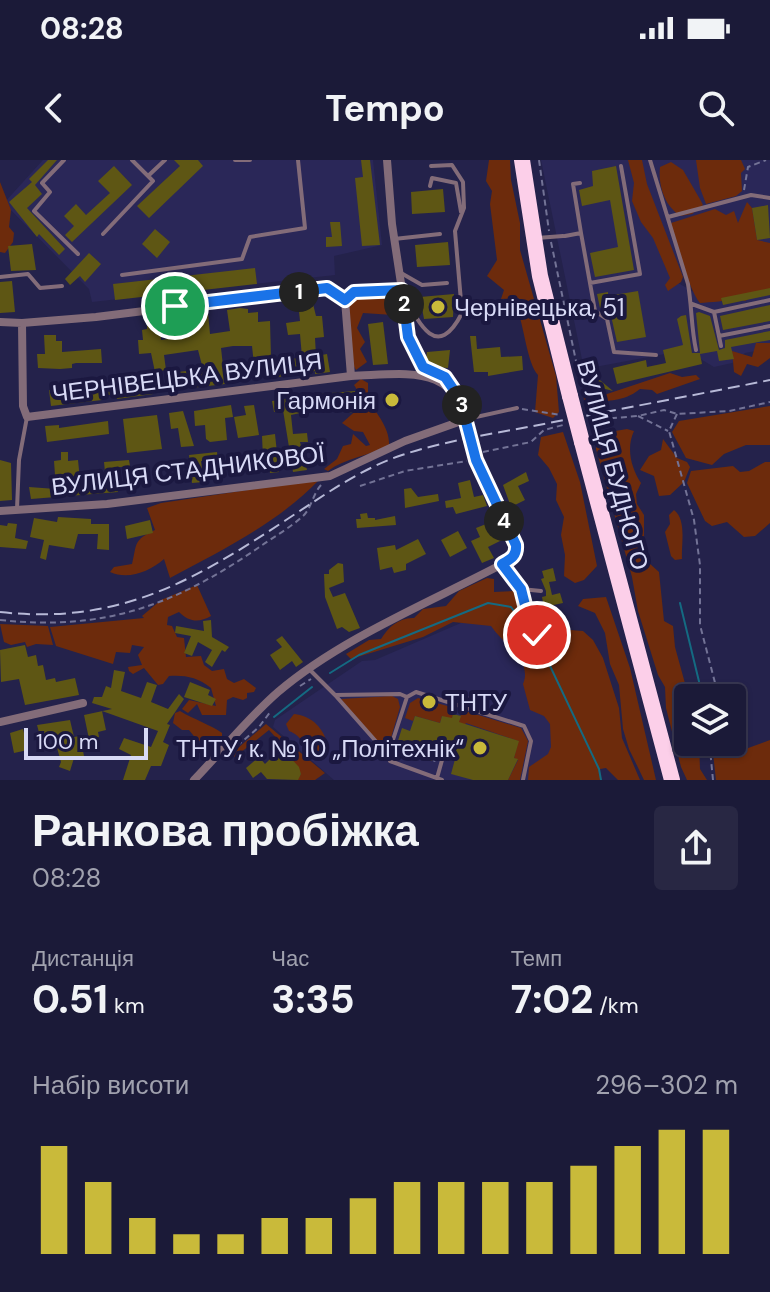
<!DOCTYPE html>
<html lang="uk">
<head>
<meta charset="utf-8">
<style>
	:root { --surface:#1b1a38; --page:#282743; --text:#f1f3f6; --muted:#a0a1ae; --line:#393853; --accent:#c9ba3a }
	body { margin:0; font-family:"DM Sans",sans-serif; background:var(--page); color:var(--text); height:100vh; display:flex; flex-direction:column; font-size:30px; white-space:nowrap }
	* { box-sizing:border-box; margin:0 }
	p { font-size:26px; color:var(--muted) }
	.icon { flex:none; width:44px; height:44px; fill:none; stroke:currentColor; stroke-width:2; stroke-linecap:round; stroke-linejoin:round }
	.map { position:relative; height:620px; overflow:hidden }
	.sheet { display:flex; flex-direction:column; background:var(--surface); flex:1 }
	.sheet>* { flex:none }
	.buttons { position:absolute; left:674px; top:524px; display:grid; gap:16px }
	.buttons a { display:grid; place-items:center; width:72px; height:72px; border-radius:8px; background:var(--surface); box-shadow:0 2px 6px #0004,0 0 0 2px var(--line); font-size:40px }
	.scale { position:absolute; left:24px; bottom:20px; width:124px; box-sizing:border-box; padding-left:8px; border:4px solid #d8daf6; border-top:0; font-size:22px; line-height:28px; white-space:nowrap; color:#d8daf6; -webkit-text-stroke:6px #1b1840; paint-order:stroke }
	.pin { position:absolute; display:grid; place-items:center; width:68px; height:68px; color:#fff; margin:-34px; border:4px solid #fff; border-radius:50%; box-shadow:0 2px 8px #0007 }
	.km { position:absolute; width:40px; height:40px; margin:-20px; border-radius:50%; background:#222; color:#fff; font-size:22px; line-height:40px; text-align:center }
	.round { display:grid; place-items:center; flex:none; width:84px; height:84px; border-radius:8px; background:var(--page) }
	.summary { display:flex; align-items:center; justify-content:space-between; height:136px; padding:0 32px }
	h1 { font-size:44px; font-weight:700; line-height:60px }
	.metrics { display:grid; grid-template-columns:repeat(3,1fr); gap:12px; height:136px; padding:8px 32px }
	.metrics div { display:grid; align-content:center }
	.metrics b { font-size:40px; font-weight:700 }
	.metrics small { font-size:22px; font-weight:400 }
	.metrics p { font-size:22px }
	.chart { height:224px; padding:16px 32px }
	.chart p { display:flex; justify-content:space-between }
	.chart svg { width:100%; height:144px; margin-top:8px; stroke:var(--accent); stroke-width:6 }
	.status { display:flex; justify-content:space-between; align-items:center; height:56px; padding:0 40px; background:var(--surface); direction:ltr }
	.status svg { height:22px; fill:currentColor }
	header { display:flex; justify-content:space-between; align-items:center; height:104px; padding:0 32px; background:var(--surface); font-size:36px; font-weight:700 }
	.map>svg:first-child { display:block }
</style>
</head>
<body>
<div class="status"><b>08:28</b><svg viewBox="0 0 49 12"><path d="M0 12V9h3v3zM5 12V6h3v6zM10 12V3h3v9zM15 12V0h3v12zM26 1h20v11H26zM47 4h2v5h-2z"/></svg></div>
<header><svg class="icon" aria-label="back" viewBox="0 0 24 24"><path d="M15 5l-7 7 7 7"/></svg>Tempo<svg class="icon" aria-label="search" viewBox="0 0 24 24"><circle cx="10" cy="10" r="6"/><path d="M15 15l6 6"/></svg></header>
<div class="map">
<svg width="770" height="620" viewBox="0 0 770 620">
	<rect width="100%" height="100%" fill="#24224b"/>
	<path fill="#2a2758" d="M 43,0 L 373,0 L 382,85 L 334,96 L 335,115 L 92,142 L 89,129 L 4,43 Z
		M 541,0 L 770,0 L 770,96 L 671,119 L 701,136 L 770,123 L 770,188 L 745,193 L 732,203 L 714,207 L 689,192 L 681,191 L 584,209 Z
		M 491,450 L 510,454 L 583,620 L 334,620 L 273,567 L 275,560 L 362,501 L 375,500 Z"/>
	<path fill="#6d2b0c" d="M 489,0 L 510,0 L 511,20 L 520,63 L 520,90 L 556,216 L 559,252 L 553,258 L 535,252 L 538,215 C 527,204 524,164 516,146 L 519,138 L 501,139 L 504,130 L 487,116 L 497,100 L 490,44 L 492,31 L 486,21 Z
		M 628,0 L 642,0 L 647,24 L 683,117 L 681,122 L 668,131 L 665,125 L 670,118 L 653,78 L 641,62 L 632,41 L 634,23 Z
		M 696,0 L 741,0 L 745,9 L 741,13 L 742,31 L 736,36 L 706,44 L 700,28 Z
		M 671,2 L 683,10 L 701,41 L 703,45 L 692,54 L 680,56 C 664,45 658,25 660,7 Z
		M 0,22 L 11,50 L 9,67 L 14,73 L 13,82 L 5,93 L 0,92 Z
		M 747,42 L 752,48 L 757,80 L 770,83 L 770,132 L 758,133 L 745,141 L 736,137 C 728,142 710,142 700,143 C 689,130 675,81 671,63 L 715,49 L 726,55 L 734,51 L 738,63 Z
		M 359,134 L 397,139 L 401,150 L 393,155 L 363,153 L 357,168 L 365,182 L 360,189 L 367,202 L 356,210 L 352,203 L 347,141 Z
		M 756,183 L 770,183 L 770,198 L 758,207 L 747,204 L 741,216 L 734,212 L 732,191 L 752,197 Z
		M 670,213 L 682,217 L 696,215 L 700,219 L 657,234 L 652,230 L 640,229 C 621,244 610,237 593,246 L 585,242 L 582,233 L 596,230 L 604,235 Z
		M 361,219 L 368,223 L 368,241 C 377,253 390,269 389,285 C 369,296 345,298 328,311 L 324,309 L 337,299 L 343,286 L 351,284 L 353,274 L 366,286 L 370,285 L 363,272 L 354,271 L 342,263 L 360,247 L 361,236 L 354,225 Z
		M 770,246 L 770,285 L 746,285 L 724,294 L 712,305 L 686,298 L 672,272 L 679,261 Z
		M 627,269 L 634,271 C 626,288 631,308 641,323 L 636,334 L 637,344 L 644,355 L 644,391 L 649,403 L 659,412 L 664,461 L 673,466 L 675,487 L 689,538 L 688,582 L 699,582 L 700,609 L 707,620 L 687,620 L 681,607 L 666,548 L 665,527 L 658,515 L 638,451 L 632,417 L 596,289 L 598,274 Z
		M 563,272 L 580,322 L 597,406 L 584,420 L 575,423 L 564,416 L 565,395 L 561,375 L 564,357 L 556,340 L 557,324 L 549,308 L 538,295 L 541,277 Z
		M 663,279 L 677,298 L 687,302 L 690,307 L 684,322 L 670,335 L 659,336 L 654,316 L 640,310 L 649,296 L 661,290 Z
		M 765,302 L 770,302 L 770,363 L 755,376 L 744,377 L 727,362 L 712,366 L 705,361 L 687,323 L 691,311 L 733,306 L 740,312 L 749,311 Z
		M 320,319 C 278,363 222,390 170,418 L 164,399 C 149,412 128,420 110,412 L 114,407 L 132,404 C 137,384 133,380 155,370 L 147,348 L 161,343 Z
		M 674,350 C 687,360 681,385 682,399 L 675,400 L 671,396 L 665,372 L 670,364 L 669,355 Z
		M 487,418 L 494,419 L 494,432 L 515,431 L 527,437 L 535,456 L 545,468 L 583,471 L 593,480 L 603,498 L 619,548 L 622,578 L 640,620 L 618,620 L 606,608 L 600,609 L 600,620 L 528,620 L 529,607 L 548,594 L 551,587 L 550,564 L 544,556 L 530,550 L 523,524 C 533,501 504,485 491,466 L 453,462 L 423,477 L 351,499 L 346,494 L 369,480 L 381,479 C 388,467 400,457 414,458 L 423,449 L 446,446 L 459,431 Z
		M 197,425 L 211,456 C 199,463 189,462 179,452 L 168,457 L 167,465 L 172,466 L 177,477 L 184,478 L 186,497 L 201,496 L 204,505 L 212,511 L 224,509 L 227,519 L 234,523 L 244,519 L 256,528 L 254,532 L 247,533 L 247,538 L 243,540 L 233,537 L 227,540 L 226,555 L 202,555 L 197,544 L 188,553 L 182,549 L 189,540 L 216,546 L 211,528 C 197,517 185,515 169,516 L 163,524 L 158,525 L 144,508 L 133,514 L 129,511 L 128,507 L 142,505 L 138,495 L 144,487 L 132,485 L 130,493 L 116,492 L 113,504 L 56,486 L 50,467 L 144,458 L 142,456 L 161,440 Z
		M 606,437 L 630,508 L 656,620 L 644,620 L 629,589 L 623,569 L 619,525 L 610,504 L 605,473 L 595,453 L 578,446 L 583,439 Z
		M 0,464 L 48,466 L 53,485 L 36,484 L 27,487 L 25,482 L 11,485 L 4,482 Z
		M 392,536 L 398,539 L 400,547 L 388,588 L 384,591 L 341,539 Z
		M 418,538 L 455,548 L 451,562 L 442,556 L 440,563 L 415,556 L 413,561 L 405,558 L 410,543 Z
		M 462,550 L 521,568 L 528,581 L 520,620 L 508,620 L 518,600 L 514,598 L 518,581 L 466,563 L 464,566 L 458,565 Z
		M 180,551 C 193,559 211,565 222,573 L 222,577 L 212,584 L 197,580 L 189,570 L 182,570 L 173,563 L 175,553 Z
		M 294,554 C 313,556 324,569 328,586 L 324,591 C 305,594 304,576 289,571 L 286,564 Z
		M 266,564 L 325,613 L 315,620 L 297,620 L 301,614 L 286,593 L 272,597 L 269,589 L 279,581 L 269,570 L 235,597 L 231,594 Z
		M 770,580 L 770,620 L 716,620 L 713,593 L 717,584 L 728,584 L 740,591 Z"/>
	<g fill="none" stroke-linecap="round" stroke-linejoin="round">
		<path stroke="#146a82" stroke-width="2" d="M 680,443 L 703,538
			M 330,513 L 359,495 L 488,443 L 511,447 L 541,487 L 599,609 L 601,620
			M 274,557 L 312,527"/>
	</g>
	<path fill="#5e5614" d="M 48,0 L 57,0 L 35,25 L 42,34 L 27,48 L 65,89 L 59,95 L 39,74 L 37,77 L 9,42 L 32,22 L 29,19 Z
		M 174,0 L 198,0 L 203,6 L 149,58 L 137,46 L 180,6 Z
		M 361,0 L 370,0 L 380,85 L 362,86 L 355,18 L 363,17 Z
		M 114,6 L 132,25 L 72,82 L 65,75 L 74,66 L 64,56 L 76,44 L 86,55 L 110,33 L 98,21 Z
		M 616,6 L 634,110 L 595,117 L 590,93 L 618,87 L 610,40 L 582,46 L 579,30 L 593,26 L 592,11 Z
		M 443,29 L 445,52 L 412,54 L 411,32 Z
		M 768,45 L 770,78 L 757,80 L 752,48 Z
		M 330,62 L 340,62 L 342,86 L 326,87 L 326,77 L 332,77 Z
		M 155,69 L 170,82 L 157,98 L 142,84 Z
		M 448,82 L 450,105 L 417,107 L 415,85 Z
		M 32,84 L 36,110 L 11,111 L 8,86 Z
		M 89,93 L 101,104 L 85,122 L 80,116 L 70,125 L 65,119 Z
		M 255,108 L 257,124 L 115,140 L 113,124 Z
		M 12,121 L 15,152 L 0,153 L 0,122 Z
		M 770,128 L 770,135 L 723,145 L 721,138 Z
		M 638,131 L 646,177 L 617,182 L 609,147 L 600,148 L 597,134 L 608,132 L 608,136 Z
		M 454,134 L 453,157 L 424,159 L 420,137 Z
		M 312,140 L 316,156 L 322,156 L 324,177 L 315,178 L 316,196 L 327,194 L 330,212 L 315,214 L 315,211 L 267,219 L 264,203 L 254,205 L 252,186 L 233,186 L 221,188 L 225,224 L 191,228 L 190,219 L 179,220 L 178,212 L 203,209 L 198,190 L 164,195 L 166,210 L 155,212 L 151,193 L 139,194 L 138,180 L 143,180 L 142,170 L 147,169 L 147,162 L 160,162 L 161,180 L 182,177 L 180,157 L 197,154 L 208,153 L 210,174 L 230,171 L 227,150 L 240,148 L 248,149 L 248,153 L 258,152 L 258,162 L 270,161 L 271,198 L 280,198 L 280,201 L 302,197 L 300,174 L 288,175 L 286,163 L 300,161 L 298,142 Z
		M 770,145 L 770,161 L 723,170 L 720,156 Z
		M 699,152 L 710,156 L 719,190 L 725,188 L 725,180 L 770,171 L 770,180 L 731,187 L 734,199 L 719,201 L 717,191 L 700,194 L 702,204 L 617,224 L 613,208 L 646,200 L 647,207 L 666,203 L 663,190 L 683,185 L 677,159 L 681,156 L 686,155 L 692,193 L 700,193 L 696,153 Z
		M 383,162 L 388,204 L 373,205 L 368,164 Z
		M 44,175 L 56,175 L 56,181 L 62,181 L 62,192 L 101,189 L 102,203 L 76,203 L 72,204 L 72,208 L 60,209 L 38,208 L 37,194 L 45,194 Z
		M 470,176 L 476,176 L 477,189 L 500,187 L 501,197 L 522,196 L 523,210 L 488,216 L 488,212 L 474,212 Z
		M 450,190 L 448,208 L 425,206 L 427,192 Z
		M 593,209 L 595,216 L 613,231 L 594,226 L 585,229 L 582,211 Z
		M 128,218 L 128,222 L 151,219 L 153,234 L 117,239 L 116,234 L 101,236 L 102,240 L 51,246 L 49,230 L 68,228 L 68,234 L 91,231 L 112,227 L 111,221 Z
		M 355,231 L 356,235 L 360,234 L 361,251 L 347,253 L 346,246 L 321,249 L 319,234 Z
		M 303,236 L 305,252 L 291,255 L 293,274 L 307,273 L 308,282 L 300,282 L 307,310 L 293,312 L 283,250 L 274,252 L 272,241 Z
		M 231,245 L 233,257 L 225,258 L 227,280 L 210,282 L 206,279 L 205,265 L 195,266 L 194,251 Z
		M 254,245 L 259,275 L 238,278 L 234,257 L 246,255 L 244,246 Z
		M 183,251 L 194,286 L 181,287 L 178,268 L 171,269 L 169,253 Z
		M 157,255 L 162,289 L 127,293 L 123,259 Z
		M 108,261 L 109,274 L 47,282 L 45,266 L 59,265 L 59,268 Z
		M 275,274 L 279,312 L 270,313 L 268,298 L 263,298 L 262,276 Z
		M 61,292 L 68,292 L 68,301 L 78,300 L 80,320 L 91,318 L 92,324 L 106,322 L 104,302 L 129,300 L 130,306 L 112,308 L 118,332 L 31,339 L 29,327 L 56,329 L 54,301 L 61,300 Z
		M 217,292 L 218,300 L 201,301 L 204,322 L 192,323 L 189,295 Z
		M 0,300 L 11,303 L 12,340 L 0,341 Z
		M 526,312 L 529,321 L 518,326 L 525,340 L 511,347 L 503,325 Z
		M 470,320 L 474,337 L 483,335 L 487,346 L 456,354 L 453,347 L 446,348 L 445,341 L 461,338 L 458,323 Z
		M 411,328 L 418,337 L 438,334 L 439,341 L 405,348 L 404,329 Z
		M 367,353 L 368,358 L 375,358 L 375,360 L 395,356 L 396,365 L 357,368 L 356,359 L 361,359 L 360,354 Z
		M 58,357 L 91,359 L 91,364 L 109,364 L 109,390 L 97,389 L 98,374 L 78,374 L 74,389 L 49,385 L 46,400 L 40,398 L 44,380 L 30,377 L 34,358 L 57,362 Z
		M 150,360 L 153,373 L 127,379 L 125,366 Z
		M 496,360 L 504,379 L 488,387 L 494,398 L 482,403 L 471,381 L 480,377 L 476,368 Z
		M 8,363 L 17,364 L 15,378 L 28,381 L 26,389 L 0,387 L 0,365 L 7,366 Z
		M 458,371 L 467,388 L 450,397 L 441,380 Z
		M 418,379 L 426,394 L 406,404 L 406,410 L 394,413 L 392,407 L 380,410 L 377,388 L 395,385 L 396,390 Z
		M 338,403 L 343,404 L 344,422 L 329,428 L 333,437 L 345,433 L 360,468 L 349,472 L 342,467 L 337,469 L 325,437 L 324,414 L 329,414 L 329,410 Z
		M 553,408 L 556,421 L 549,422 L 552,435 L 560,433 L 563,443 L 544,447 L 542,437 L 546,436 L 546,431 L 541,419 L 544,418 L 542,411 Z
		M 211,460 L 212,477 L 229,487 L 225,492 L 222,490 L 212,507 L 205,502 L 212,490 L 198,482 L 192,496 L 184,493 L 191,476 L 175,473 L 176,466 L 204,471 L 203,461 Z
		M 282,476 L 303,502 L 296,507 L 292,501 L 280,510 L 270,495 L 282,487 L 276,480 Z
		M 25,485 L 28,497 L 36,495 L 38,506 L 43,505 L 46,520 L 55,518 L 56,522 L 75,518 L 79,535 L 25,545 L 19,519 L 1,522 L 0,490 Z
		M 114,510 L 125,512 L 121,531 L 141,538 L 147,522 L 157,525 L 151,542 L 168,549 L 179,534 L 184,539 L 167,564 L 170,565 L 163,582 L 169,585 L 161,606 L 151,606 L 145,620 L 123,620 L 131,595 L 119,589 L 124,578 L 151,587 L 158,571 L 102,551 L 106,570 L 98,572 L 99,577 L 89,579 L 84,555 L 112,549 L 92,543 L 94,537 L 102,537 L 106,526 L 111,528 Z
		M 190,522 L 210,530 L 208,535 L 216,539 L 212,546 L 184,537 Z
		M 453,554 L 461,556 L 459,562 L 519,581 L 514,598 L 518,599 L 508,620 L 473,620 L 451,614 L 457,592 L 445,588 L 436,586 L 432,601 L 395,590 L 402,568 L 410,571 L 415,556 L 440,563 L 442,556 L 452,558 Z
		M 70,560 L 74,577 L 80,576 L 84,596 L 74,598 L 70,611 L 59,607 L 61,602 L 54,577 L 41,580 L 37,565 Z
		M 23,569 L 28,590 L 14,593 L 10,573 Z
		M 286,593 L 299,607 L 301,614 L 298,620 L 267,619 L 261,612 L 253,618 L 246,608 L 259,597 L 265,604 L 272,597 Z"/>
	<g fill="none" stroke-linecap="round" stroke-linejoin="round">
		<path stroke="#737396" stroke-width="2" stroke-dasharray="6 4" stroke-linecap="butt" d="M 539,0 L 549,71
			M 744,30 L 748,7 L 766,0
			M 551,82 L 576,201 L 591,250 L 588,250
			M 405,150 L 408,177 L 424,208
			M 522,249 L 561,255
			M 677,254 L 669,271 L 694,360 L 700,405 L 700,465 L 719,538
			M 638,256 L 668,271
			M 591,260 L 638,256 L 664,250 L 677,254 L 729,251 L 770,242
			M 483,292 L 531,282 L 544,270 L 563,265
			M 360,326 L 405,311 L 467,301
			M 522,434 L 537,475
			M 0,460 C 104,471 173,446 258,388 C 272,378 290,368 303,356 C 311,349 313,334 321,325
			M 300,526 L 311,519
			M 237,586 L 259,567 L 271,551
			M 433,596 L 435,603
			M 713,620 L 710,589 L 713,582"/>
		<path stroke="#836c79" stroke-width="4" d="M 64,0 L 42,23 L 50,32 L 34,51 L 78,94
			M 235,0 L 250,0
			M 650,0 L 688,124 C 692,147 691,167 696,190
			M 148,16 L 165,0
			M 430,26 L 432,18 L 456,23 L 461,52
			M 668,57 L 751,35 L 770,38
			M 581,73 L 595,151 L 607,159 L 614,192 L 656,195
			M 103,74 L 153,21 L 132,0
			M 565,76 L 581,73 L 573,24 L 580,23
			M 537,78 L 563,76
			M 394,79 L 440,74
			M 401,113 L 422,125 L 447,123
			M 122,115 L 242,99 L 250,77 L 305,68 L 298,0
			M 0,117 L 28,114 L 40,128 L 62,126
			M 590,123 L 640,114 L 621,6
			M 403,132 C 417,160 436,204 462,153 L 455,71 L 464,48 L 463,22 L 452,5 L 431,6
			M 692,144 L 714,152 L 721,186
			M 714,152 L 770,140
			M 719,176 L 770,166
			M 467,259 L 517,248
			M 17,349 L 19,300 L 27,257
			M 504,406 L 521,429 L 541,431
			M 309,509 L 335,535 L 400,534 L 407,537 L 416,532 L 524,566 L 531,581 L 523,620
			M 335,535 L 388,595
			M 407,537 L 388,595 L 390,601 L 442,620
			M 465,545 L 471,537
			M 437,618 L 444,593"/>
		<path stroke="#836c79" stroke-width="8" d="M 387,0 L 392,64 L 402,130 L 354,132 L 345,140 L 351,216 C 411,214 458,202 470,276
			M 345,140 L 327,128 L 96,157 L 22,163 L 23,246 L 27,257 L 351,216
			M 0,162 L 22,163
			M 0,351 L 107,344 L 330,316 L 405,281 L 467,259
			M 0,562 L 83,543
			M 194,620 C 222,591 248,558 278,532 C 344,476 436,440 512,399 L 517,392 L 516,385 L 485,322 L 472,283"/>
		<path stroke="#fccfe9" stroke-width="16" d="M 522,0 L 540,116 L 570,236
			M 582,282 L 672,620"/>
		<path stroke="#b7b9d7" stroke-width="2" stroke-dasharray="12 6" stroke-linecap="butt" d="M 0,452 C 118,465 192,422 286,360 C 323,336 360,309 402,295 C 448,280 497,273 544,264 C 619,249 695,235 770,220"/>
		<path stroke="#fccfe9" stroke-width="16" d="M 570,236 L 582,282"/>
	</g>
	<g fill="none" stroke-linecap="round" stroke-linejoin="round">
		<g stroke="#fff" stroke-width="16">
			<path id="route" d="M 175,146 L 327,128 L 345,140 L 354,132 L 402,130 L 408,177 L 423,207 L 445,217 L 460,239 L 476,300 L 516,385 C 517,396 511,399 502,404 L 521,429 L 528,457 L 537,475"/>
		</g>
		<use href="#route" stroke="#1a73e8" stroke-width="10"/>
	</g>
	<g fill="#c9ba3a" stroke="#1b1840" stroke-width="3">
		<circle cx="438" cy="147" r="8"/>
		<circle cx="392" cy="240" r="8"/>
		<circle cx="429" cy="542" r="8"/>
		<circle cx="480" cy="588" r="8"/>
	</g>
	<g text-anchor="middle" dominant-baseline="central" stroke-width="8" stroke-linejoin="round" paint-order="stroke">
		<g font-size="24" fill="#d8daf6" stroke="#1b1840" text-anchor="start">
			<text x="454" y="147">Чернівецька, 51</text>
			<text x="376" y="240" text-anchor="end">Гармонія</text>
			<text x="445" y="542">ТНТУ</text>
			<text x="464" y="588" text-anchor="end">ТНТУ, к. № 10 „Політехнік“</text>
		</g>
		<g font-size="24" fill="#d8daf6" stroke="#1b1840">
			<text transform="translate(187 217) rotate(-7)">ЧЕРНІВЕЦЬКА ВУЛИЦЯ</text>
			<text transform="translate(613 305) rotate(75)">ВУЛИЦЯ БУДНОГО</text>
			<text transform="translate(188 310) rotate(-7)">ВУЛИЦЯ СТАДНИКОВОЇ</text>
		</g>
	</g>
</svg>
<div class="buttons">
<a><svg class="icon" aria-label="layers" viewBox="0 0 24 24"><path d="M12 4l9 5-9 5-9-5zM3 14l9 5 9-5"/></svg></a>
</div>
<div class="scale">100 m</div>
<div class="pin" style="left:175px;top:146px;background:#1e9e55"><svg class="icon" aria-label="arrive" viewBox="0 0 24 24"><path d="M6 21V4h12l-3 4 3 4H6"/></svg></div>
<div class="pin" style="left:537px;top:475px;background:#d93025"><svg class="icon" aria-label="check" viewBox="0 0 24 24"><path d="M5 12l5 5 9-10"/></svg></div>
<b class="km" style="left:299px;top:132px">1</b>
<b class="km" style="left:404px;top:144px">2</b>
<b class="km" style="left:462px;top:245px">3</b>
<b class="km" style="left:504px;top:361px">4</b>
</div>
<section class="sheet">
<div class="summary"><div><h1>Ранкова пробіжка</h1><p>08:28</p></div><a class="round"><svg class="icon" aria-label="share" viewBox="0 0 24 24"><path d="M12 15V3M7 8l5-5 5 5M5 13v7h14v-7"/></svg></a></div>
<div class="metrics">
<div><p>Дистанція</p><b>0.51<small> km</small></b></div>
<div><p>Час</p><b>3:35</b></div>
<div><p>Темп</p><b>7:02<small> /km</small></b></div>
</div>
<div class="chart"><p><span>Набір висоти</span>296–302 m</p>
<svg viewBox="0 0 160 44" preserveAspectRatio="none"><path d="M5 44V11M15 44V22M25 44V33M35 44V38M45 44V38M55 44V33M65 44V33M75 44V27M85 44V22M95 44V22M105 44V22M115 44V22M125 44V17M135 44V11M145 44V6M155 44V6"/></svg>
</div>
</section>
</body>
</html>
